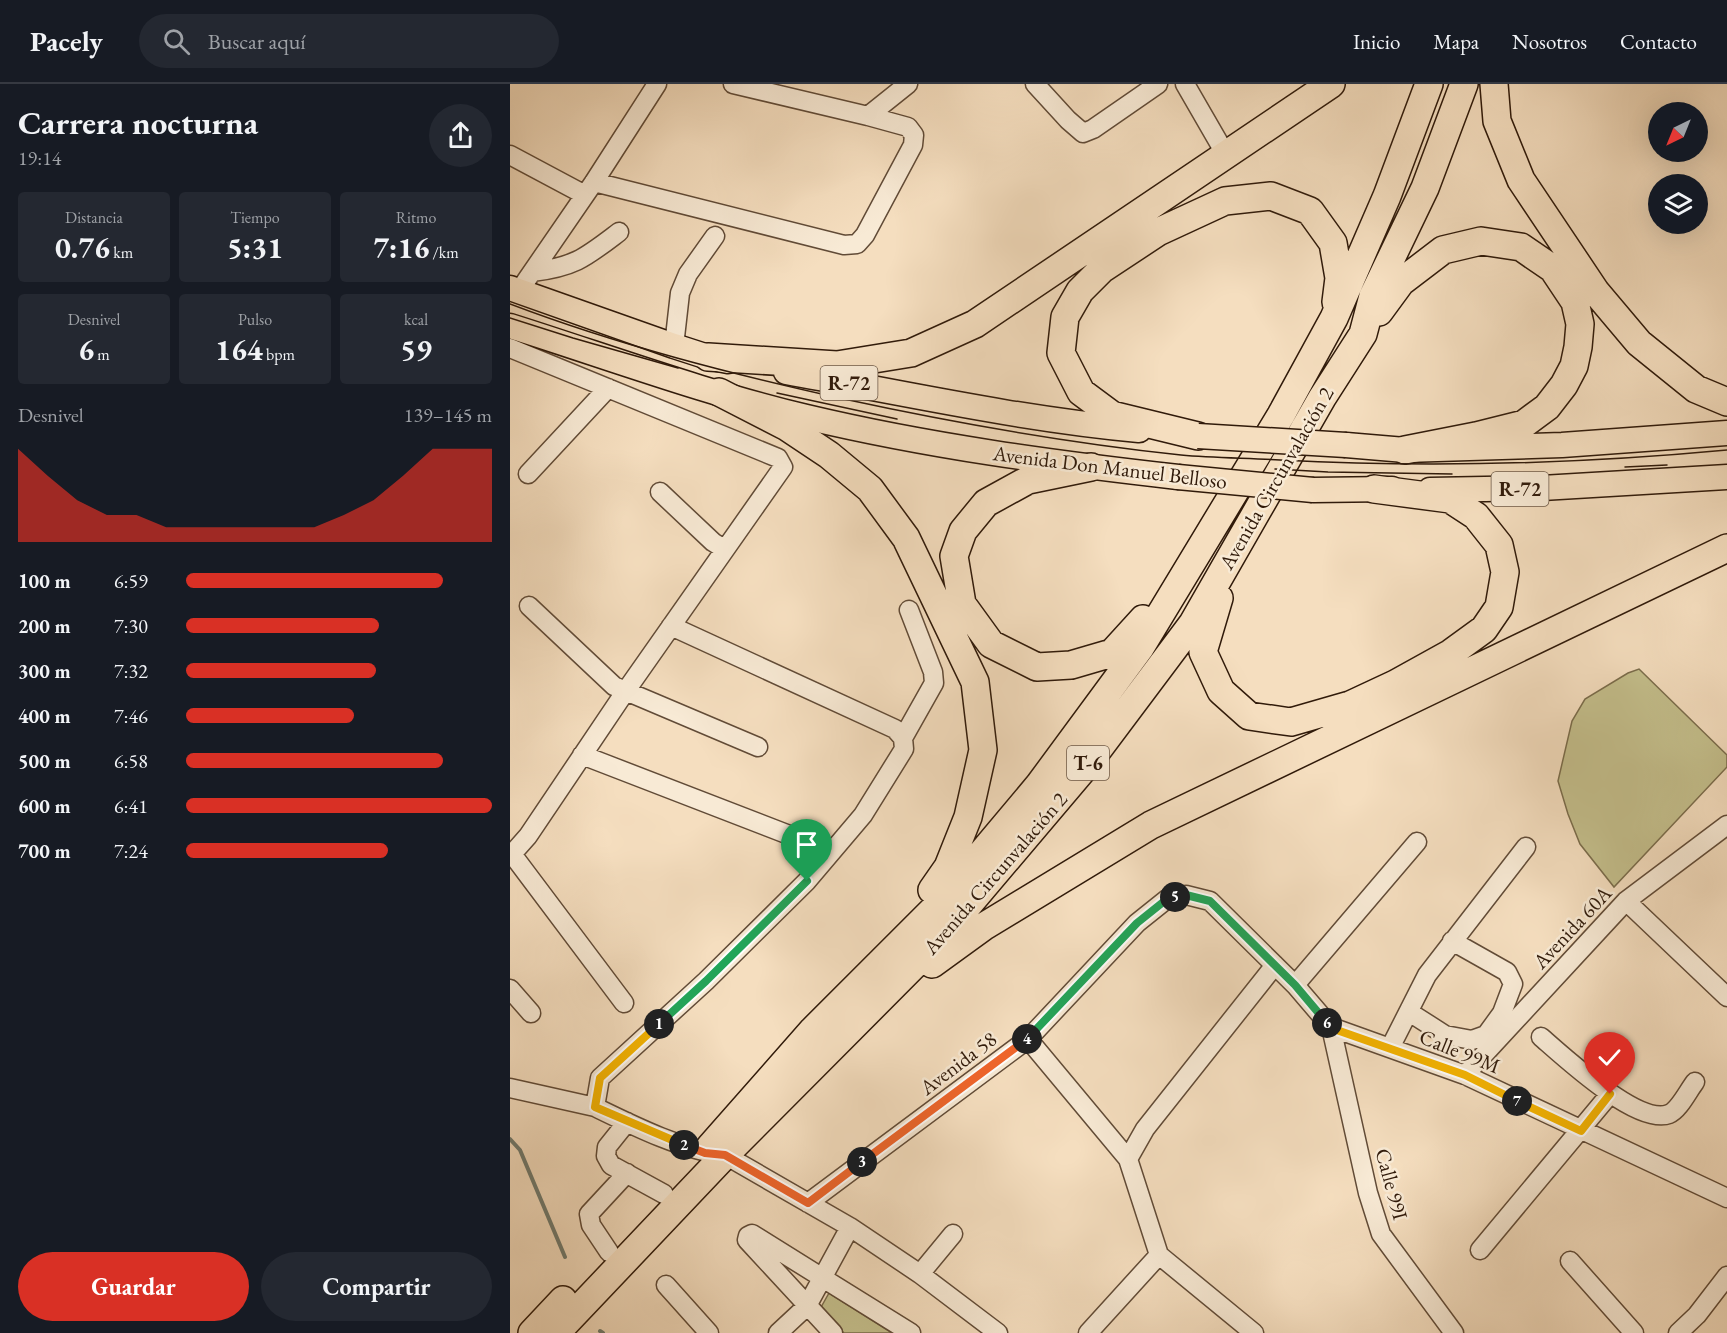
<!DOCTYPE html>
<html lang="es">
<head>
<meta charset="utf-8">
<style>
	:root { --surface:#171b24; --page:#242831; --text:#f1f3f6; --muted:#9ea1a6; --line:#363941; --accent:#d93025 }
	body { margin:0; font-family:"EB Garamond",serif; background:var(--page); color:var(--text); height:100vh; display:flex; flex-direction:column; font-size:22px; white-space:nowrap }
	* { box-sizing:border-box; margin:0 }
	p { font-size:20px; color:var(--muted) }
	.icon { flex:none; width:33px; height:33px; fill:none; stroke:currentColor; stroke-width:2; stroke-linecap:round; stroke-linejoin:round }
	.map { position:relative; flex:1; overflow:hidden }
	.sheet { display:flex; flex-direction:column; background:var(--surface); width:510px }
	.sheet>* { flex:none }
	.needle { width:39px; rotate:223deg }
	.tools { position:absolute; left:1138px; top:18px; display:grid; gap:12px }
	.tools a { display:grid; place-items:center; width:60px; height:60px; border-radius:50%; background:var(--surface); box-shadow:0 6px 24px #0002; font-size:30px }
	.pin { position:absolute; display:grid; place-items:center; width:51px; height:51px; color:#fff; margin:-62px -26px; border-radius:50% 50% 50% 0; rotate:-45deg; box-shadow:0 0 6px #0007 }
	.pin .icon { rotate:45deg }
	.km { position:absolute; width:30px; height:30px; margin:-15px; border-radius:50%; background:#222; color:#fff; font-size:16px; line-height:30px; text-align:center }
	.round { display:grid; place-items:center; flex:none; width:63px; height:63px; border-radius:32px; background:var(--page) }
	.head { display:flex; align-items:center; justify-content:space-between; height:102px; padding:0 18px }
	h1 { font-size:33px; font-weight:700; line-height:45px }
	.metrics { display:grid; grid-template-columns:repeat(3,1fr); gap:9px; height:102px; padding:6px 18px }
	.metrics div { display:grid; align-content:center; border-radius:6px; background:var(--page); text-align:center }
	.metrics b { font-size:30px; font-weight:700 }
	.metrics small { font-size:16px; font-weight:400 }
	.metrics p { font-size:16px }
	.chart { height:168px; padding:12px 18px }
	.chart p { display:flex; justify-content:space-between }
	.chart svg { width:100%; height:108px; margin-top:6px; fill:var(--accent); opacity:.7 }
	.button { display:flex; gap:12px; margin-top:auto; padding:12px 18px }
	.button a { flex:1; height:69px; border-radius:36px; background:var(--accent); color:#fff; font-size:24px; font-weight:700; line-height:69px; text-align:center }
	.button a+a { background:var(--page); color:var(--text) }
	ul { padding:0 18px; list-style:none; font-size:20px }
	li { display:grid; grid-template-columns:96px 72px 1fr; align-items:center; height:45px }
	li i { height:15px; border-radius:8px; background:var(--accent) }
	header { display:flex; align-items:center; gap:36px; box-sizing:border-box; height:84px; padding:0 30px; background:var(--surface); border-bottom:2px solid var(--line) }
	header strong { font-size:28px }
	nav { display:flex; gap:33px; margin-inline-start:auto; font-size:21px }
	.search { width:420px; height:54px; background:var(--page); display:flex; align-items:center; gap:15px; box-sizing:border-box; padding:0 21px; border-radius:33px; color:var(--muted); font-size:22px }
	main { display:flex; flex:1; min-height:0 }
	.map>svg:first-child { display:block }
</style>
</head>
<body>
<header>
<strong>Pacely</strong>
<div class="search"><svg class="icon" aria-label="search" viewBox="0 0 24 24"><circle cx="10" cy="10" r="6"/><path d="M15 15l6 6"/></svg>Buscar aquí</div>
<nav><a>Inicio</a><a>Mapa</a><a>Nosotros</a><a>Contacto</a></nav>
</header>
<main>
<section class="sheet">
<div class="head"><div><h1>Carrera nocturna</h1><p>19:14</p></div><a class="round"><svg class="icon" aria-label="share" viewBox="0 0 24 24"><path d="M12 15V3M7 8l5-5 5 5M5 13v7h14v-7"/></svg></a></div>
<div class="metrics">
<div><p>Distancia</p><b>0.76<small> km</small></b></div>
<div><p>Tiempo</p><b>5:31</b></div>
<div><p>Ritmo</p><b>7:16<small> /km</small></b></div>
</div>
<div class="metrics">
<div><p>Desnivel</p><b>6<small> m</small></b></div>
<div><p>Pulso</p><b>164<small> bpm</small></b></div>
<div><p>kcal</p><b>59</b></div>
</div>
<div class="chart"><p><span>Desnivel</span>139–145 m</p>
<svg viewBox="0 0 160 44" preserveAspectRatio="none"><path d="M0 44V6L10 17L20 27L30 33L40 33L50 38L60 38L70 38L80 38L90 38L100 38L110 33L120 27L130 17L140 6L150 6L160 6V44z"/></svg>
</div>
<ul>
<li><b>100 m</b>6:59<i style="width:84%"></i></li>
<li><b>200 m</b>7:30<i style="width:63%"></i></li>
<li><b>300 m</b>7:32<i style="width:62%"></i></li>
<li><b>400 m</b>7:46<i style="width:55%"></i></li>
<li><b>500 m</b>6:58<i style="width:84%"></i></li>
<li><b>600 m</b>6:41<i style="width:100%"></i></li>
<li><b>700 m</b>7:24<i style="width:66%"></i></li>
</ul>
<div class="button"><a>Guardar</a><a>Compartir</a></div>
</section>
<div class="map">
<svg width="1217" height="1249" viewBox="0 0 1217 1249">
	<rect width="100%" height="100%" fill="#f5debf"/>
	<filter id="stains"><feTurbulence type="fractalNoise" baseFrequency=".00333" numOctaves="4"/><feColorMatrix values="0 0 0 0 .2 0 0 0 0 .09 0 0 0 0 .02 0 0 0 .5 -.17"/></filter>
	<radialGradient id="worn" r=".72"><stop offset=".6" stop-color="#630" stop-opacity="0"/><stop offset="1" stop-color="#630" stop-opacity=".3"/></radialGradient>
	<path fill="#c4bf8c" stroke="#7a6c4b" stroke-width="1.5" d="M 1129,585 L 1217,671 L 1217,683 L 1104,803 L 1070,760 L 1058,730 L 1048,697 L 1062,637 L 1075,615 L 1118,589 Z
		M 319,1209 L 382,1249 L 334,1249 L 310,1225 Z"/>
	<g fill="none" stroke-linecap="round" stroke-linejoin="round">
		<path stroke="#717b6f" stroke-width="4" d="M 0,1055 L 10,1066 L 55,1173
			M 90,1247 L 93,1249"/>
		<g stroke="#614b37" stroke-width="21">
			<path id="minor" d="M 525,0 L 558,36 L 573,49 L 583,45 L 648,0
				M 675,0 L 716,71
				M 358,32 L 398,0
				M 0,71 L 75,111
				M 84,98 L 334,161 L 347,160 L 355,151 L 403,61 L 404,51 L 398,43 L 358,32 L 223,0
				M 22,188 C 65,183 76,173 109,148
				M 9,207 L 84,98 L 147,0
				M 164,262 L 170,209 L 178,190 L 205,152
				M 0,264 L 268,374 L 273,383 L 115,608 L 18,752 L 2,770 L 0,769
				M 18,390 L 98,304
				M 150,408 L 203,458 L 214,465
				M 19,522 L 104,602 L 248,663
				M 161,542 L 385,645 L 393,654 L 394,665 L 353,731 L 297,797 L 196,897 L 90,994 L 85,1023 C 124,1042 172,1066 215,1071 L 340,1143 L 410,1190 L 488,1249
				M 393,654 L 424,599 L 423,588 L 399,526
				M 72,671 L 287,754
				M 2,770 L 114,919
				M 1116,817 L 1217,913
				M 785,901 L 907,758
				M 0,905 L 21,929
				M 899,928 L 935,951 L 962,956 L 976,951 L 992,929 L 1003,900 L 997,888 L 942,857
				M 821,943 L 858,1109 L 871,1150 L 944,1249
				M 1031,953 C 1054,973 1128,1042 1159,1030 C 1169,1026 1178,1007 1185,998
				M 518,955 L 618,1075 L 649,1171 L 744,1249
				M 880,964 L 917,891 L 1016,763
				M 955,991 L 1116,817 L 1217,741
				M 0,1004 L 85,1023
				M 117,1038 L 97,1063 L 96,1072 L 101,1081 L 154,1110
				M 618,1075 L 635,1045 L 765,881
				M 298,1119 L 518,955 L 627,839 L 657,815 L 676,811 L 700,817 L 785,901 L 821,943 L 955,991 L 1217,1114
				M 970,1166 L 1100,1010
				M 99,1168 L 81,1141 L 79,1130 L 117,1089
				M 1060,1177 L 1124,1249
				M 410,1190 L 443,1150
				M 156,1201 L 199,1249
				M 268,1249 L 297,1222 L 340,1143
				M 323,1249 L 237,1156 L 238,1152 L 242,1150 L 401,1249
				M 578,1249 L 649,1171
				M 1168,1249 L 1187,1231 L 1217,1192"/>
		</g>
		<g stroke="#301a0a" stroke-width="27">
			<path id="major" d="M 0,204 L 164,262 L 198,273 L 218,277
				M 0,242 C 98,273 196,309 296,333 C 418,362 543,379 668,393
				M 276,288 C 393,309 510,335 629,346
				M 836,361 L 895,366 L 1052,361 L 1217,349
				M 803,406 L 882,405
				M 920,406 L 1032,404 L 1217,393"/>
		</g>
		<g stroke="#301a0a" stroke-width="30">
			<path id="highway" d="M 984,0 L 987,37 L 1011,96 L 1086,208 L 1129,259 L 1186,305 L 1217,318
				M 869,228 L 891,198 L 933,166 L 971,157 L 1011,163 L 1043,185 L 1065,218 L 1070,240 L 1068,263 L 1064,282 L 1054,301 L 1037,323 L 1014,340 L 966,352 L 895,366
				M 198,273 L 327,281 L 401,269 L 465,240 L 821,0
				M 209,308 L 277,343 L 319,371 L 360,405 L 396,454 L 465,598 L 473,666 L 458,733 L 438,783 L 422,806
				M 688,352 L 602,331 L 571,308 L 551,269 L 555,233 L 570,207 L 592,185 L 648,148 L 715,117 L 761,112 L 800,127 L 823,159 L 829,194 L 826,218
				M 581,383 L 518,396 L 476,419 L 453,447 L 444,472 L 452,520 L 481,560 L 527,583 L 561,581 L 602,569 L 633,535
				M 709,514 L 693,568 L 711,607 L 739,632 L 781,638 L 840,621 L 885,600 L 941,569 L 974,545 L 989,523 L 995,488 L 989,461 L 966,432 L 940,415 L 864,405
				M 422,880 L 473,843 L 641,741 L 1217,464
				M 200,1063 L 303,946 L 430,819 L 529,701 L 630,564 L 771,331 L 824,234 L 877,112 L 919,0
				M 22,1249 L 53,1216
				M 46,1249 L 215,1071 L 426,859 L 575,683 L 683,539 L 812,314 L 853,250 L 863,212 L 915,104 L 954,0"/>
		</g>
		<use href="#minor" stroke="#f8ead5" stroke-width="18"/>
		<use href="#major" stroke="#f5debf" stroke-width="24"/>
		<use href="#highway" stroke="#f5debf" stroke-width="27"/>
		<path stroke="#301a0a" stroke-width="1.5" d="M 0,220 C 108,261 221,290 334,315 C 445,339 558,359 671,371 C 704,374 737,374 770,376 C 920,384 1068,380 1217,366
			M 0,234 L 63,254 L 168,284
			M 267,309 L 387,335
			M 1115,383 L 1157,381
			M 765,385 L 818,388 L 942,390"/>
		<g stroke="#301a0a" stroke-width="27" stroke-linecap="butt">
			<path id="major-bridge" d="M 688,352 L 836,361
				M 668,393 L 803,406"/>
		</g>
		<use href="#major-bridge" stroke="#f5debf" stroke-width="24"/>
	</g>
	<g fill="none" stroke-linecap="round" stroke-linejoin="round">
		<g stroke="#fff" stroke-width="12">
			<path id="split-1" d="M 149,940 L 196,897 L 297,797"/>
		</g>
		<g stroke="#fff" stroke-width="12">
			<path id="split-2" d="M 149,940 L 90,994 L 85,1023 L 174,1061"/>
		</g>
		<g stroke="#fff" stroke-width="12">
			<path id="split-3" d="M 174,1061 L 195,1069 L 215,1071 L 298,1119 L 352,1078"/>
		</g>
		<g stroke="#fff" stroke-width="12">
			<path id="split-4" d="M 352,1078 L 517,955"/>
		</g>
		<g stroke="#fff" stroke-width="12">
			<path id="split-5" d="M 517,955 L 627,839 L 657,815 L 665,813"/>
		</g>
		<g stroke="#fff" stroke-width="12">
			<path id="split-6" d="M 665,813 L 676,811 L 700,817 L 785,901 L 817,939"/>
		</g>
		<g stroke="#fff" stroke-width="12">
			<path id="split-7" d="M 817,939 L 821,944 L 955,991 L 1007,1017"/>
		</g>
		<g stroke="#fff" stroke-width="12">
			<path id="split-8" d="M 1007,1017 L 1071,1047 L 1100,1010"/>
		</g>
		<use href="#split-1" stroke="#22a559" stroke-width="8"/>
		<use href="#split-2" stroke="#f5b400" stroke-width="8"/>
		<use href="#split-3" stroke="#f0652b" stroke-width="8"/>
		<use href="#split-4" stroke="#f0652b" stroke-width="8"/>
		<use href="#split-5" stroke="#22a559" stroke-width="8"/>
		<use href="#split-6" stroke="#22a559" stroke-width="8"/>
		<use href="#split-7" stroke="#f5b400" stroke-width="8"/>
		<use href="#split-8" stroke="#f5b400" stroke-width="8"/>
	</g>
	<g text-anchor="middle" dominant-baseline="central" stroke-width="5" stroke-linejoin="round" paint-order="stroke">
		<g fill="#f8ead5" stroke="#6c5847" stroke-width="1.5">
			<rect x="310.5" y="282" width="57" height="34" rx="4.5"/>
			<rect x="981.5" y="388" width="57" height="34" rx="4.5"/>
			<rect x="557" y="662" width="42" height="34" rx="4.5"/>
		</g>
		<g font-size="20" font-weight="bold" fill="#301a0a">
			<text x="339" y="299">R-72</text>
			<text x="1010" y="405">R-72</text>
			<text x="578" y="679">T-6</text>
		</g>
		<g font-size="21" fill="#301a0a" stroke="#f8ead5">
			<text transform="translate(600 383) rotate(7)">Avenida Don Manuel Belloso</text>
			<text transform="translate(766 394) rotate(-60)">Avenida Circunvalación 2</text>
			<text transform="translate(485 789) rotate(-49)">Avenida Circunvalación 2</text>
			<text transform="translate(1062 843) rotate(-47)">Avenida 60A</text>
			<text transform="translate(950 967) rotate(22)">Calle 99M</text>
			<text transform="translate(448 979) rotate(-37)">Avenida 58</text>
			<text transform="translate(882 1100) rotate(75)">Calle 99I</text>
		</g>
	</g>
	<rect width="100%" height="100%" filter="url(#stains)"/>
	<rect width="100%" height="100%" fill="url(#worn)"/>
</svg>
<div class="tools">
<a><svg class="needle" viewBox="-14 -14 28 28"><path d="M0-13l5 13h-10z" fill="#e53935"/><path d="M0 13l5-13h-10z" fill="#9ea1a6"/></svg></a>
<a><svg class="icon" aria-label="layers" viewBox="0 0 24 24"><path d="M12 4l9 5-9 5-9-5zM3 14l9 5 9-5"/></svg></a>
</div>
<div class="pin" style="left:297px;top:797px;background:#1e9e55"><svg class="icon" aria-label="arrive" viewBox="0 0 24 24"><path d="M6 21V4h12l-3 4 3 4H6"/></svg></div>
<div class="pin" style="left:1100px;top:1010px;background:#d93025"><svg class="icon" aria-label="check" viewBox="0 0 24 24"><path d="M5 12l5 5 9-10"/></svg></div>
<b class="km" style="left:149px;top:940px">1</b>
<b class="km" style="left:174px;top:1061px">2</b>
<b class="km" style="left:352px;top:1078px">3</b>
<b class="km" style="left:517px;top:955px">4</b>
<b class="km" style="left:665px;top:813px">5</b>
<b class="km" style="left:817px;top:939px">6</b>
<b class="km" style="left:1007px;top:1017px">7</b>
</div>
</main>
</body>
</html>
